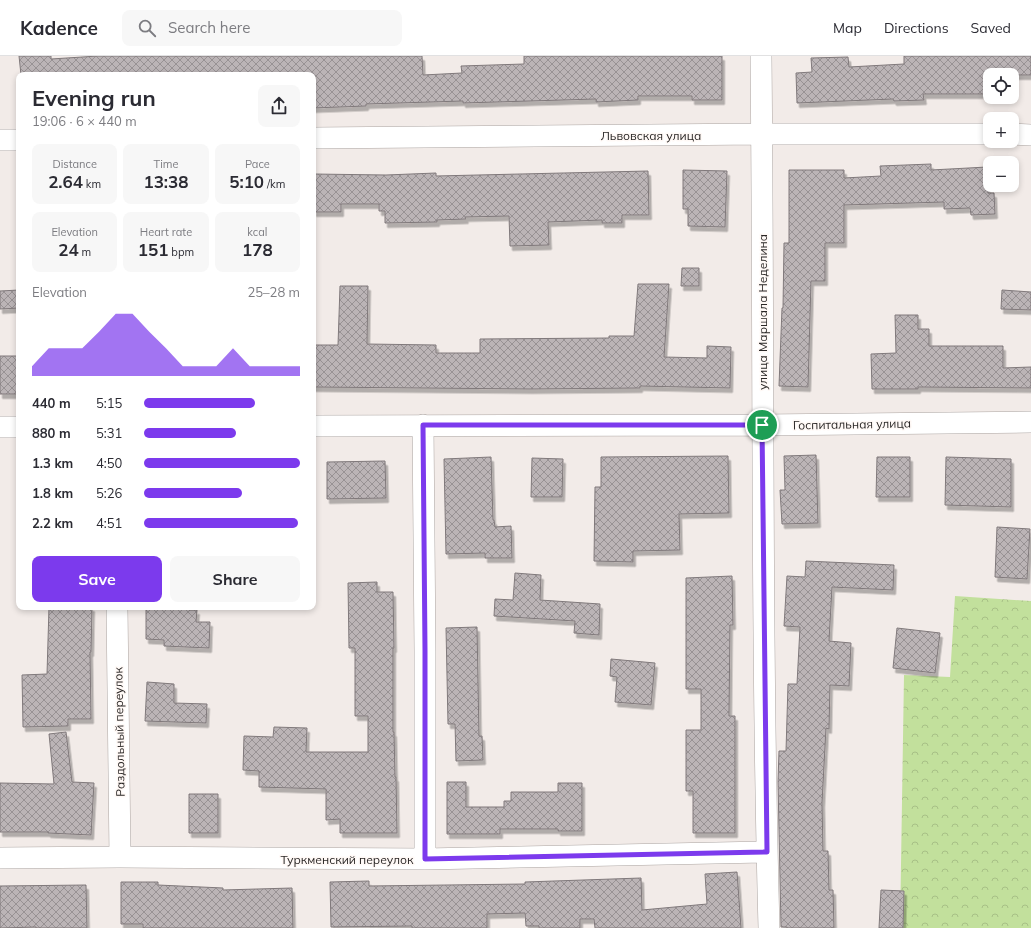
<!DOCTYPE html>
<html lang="en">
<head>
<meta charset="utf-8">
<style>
	:root { --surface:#fff; --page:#f7f7f7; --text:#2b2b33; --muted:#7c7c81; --line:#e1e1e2; --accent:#7c3aed }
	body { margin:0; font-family:Mulish,sans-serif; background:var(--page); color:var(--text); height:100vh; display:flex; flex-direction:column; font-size:15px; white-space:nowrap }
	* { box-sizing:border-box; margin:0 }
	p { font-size:13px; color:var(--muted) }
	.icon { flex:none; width:22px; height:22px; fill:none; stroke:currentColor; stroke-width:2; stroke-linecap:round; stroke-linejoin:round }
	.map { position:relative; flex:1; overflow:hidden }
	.details { position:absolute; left:16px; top:16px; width:300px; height:538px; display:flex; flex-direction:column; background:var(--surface); border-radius:8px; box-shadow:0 2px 6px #0003 }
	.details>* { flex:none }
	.fabs { position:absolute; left:983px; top:12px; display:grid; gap:8px }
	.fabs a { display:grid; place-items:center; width:36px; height:36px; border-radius:8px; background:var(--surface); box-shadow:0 2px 6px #0003; font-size:20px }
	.pin { position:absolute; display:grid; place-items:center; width:34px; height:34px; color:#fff; margin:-17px; border:2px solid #fff; border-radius:50%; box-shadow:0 1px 4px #0007 }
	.round { display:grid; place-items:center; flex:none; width:42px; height:42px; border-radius:8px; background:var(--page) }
	.head { display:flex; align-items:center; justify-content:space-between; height:68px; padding:0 16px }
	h1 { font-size:22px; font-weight:700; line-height:30px }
	.metrics { display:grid; grid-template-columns:repeat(3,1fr); gap:6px; height:68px; padding:4px 16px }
	.metrics div { display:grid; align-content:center; border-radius:8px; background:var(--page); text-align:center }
	.metrics b { font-size:17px; font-weight:700 }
	.metrics small { font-size:11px; font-weight:400 }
	.metrics p { font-size:11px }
	.chart { height:112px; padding:8px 16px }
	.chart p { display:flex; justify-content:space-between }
	.chart svg { width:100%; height:72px; margin-top:4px; fill:var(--accent); opacity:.7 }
	.button { display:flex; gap:8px; margin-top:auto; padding:8px 16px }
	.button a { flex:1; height:46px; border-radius:8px; background:var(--accent); color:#fff; font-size:16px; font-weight:700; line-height:46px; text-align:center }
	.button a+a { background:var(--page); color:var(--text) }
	ul { padding:0 16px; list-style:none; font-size:13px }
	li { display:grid; grid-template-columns:64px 48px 1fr; align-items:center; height:30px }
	li i { height:10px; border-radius:5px; background:var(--accent) }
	header { display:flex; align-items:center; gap:24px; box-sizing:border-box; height:56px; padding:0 20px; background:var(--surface); border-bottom:1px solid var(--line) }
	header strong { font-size:19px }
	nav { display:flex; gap:22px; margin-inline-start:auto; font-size:14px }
	.search { width:280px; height:36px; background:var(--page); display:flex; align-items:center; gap:10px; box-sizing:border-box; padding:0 14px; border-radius:8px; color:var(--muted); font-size:15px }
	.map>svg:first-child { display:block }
</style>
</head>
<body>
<header>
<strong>Kadence</strong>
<div class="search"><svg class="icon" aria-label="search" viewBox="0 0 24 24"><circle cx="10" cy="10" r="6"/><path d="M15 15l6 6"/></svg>Search here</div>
<nav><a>Map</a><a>Directions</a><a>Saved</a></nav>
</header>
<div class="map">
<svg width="1031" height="872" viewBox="0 0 1031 872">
	<defs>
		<pattern id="forest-crowns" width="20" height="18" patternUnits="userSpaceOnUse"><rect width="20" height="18" fill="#c2e09c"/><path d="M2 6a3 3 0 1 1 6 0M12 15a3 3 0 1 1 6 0" fill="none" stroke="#a7c086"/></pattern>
		<pattern id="building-cross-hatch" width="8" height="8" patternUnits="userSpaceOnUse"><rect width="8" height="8" fill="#bbb4b6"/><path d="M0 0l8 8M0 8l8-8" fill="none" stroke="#989294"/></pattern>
		<filter id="shadow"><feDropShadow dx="2.5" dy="4.5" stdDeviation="0" flood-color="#0004"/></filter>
	</defs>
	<rect width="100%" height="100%" fill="#f2ebe8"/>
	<path fill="url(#forest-crowns)" d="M 955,540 L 1031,545 L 1031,872 L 900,872 L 904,619 L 950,621 Z"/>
	<path fill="url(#building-cross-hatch)" stroke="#80797b" filter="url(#shadow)" d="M 19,0 L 51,0 L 51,3 L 98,0 L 422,0 L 423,19 L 462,17 L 461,10 L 524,8 L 524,0 L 722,0 L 722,44 L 692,44 L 692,40 L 638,40 L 638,44 L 596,46 L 596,43 L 463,47 L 463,45 L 366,48 L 366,50 L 313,52 L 313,19 L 21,19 Z
		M 904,0 L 1031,0 L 1031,19 L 990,19 L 990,38 L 923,38 L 924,44 L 894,45 L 893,43 L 797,47 L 796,17 L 812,16 L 811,2 L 848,1 L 849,11 L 904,8 Z
		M 931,108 L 931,114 L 987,111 L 988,137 L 994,137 L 995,158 L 971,159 L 970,152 L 944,153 L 944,146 L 844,149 L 844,187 L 825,187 L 825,225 L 811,225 L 808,331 L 779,330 L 782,252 L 783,252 L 784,187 L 789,187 L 789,114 L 844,114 L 844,122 L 881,120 L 880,110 Z
		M 683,114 L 727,115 L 725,171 L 688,170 L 688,153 L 683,153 Z
		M 648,115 L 649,159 L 622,159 L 622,167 L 602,167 L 602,164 L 548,166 L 549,189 L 510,190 L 509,160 L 465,161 L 466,163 L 437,164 L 437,166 L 385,167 L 385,155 L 379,155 L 379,148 L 341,148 L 341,156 L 314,156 L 314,118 L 386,119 L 436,117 L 436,120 Z
		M 682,212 L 699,212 L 699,230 L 681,230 Z
		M 638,228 L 669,228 L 664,301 L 707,302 L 707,290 L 731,291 L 730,332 L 640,330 L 640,332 L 530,333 L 313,331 L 313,289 L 338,289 L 340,230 L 368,230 L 367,288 L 436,289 L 436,297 L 480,297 L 480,283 L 609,282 L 609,280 L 634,280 Z
		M 19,234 L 19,252 L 0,253 L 0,235 Z
		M 1002,234 L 1031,236 L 1031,254 L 1001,253 Z
		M 895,259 L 918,259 L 918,273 L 929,273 L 929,290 L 1003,290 L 1003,312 L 1031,311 L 1031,332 L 918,331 L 918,333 L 872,333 L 871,298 L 896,297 Z
		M 0,300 L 19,300 L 19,338 L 0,338 Z
		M 816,399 L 818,467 L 782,468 L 780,434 L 785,434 L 784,400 Z
		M 728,400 L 729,457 L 679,458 L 680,494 L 633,495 L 633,506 L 594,505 L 595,431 L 601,431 L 601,401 Z
		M 491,401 L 493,464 L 494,464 L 495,471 L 511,470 L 512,502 L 485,502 L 485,497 L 446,498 L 444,403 Z
		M 877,401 L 910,401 L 910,441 L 876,441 Z
		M 946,401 L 1011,403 L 1011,451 L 945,449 Z
		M 532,402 L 563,403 L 562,441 L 531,441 Z
		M 385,405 L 386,442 L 327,443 L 327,406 Z
		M 997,471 L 1030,473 L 1027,523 L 995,521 Z
		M 806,505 L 894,509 L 893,534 L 832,531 L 829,585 L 851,587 L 849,630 L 830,629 L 829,673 L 826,672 L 822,747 L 823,795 L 828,795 L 829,834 L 833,834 L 834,872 L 787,872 L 787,871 L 781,871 L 778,726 L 779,695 L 786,695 L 788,628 L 797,628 L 800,571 L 784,570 L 787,520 L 805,521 Z
		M 515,517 L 541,519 L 540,544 L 600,548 L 599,579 L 574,577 L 575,565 L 494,560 L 495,543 L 513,544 Z
		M 732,520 L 733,569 L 730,569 L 729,660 L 735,660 L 735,777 L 693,777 L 693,735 L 686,735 L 686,674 L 701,674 L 701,633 L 686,633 L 686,522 Z
		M 377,526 L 377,536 L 393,536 L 394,592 L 393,592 L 393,676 L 394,676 L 395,721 L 396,721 L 397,777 L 340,777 L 340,763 L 326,764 L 326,733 L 259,731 L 259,715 L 243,714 L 244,680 L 273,681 L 274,671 L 307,672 L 306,696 L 368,696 L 368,660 L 355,660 L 355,592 L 349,592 L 348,527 Z
		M 49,551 L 92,551 L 91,596 L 90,596 L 91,663 L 68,663 L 68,670 L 23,671 L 22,619 L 47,618 Z
		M 146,551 L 189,551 L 189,554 L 197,554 L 196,566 L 210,566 L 209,592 L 164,590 L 164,584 L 146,583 Z
		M 477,571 L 479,680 L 482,680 L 483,704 L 456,705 L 455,668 L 448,668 L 446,572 Z
		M 897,572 L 940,577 L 935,617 L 893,612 Z
		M 611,603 L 655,607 L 651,649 L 615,646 L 617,621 L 610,620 Z
		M 147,626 L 174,628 L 174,647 L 207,648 L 206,667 L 145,665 Z
		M 66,676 L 72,726 L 94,727 L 91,779 L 48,777 L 48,776 L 0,776 L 0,727 L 54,728 L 49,678 Z
		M 447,726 L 466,726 L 466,751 L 504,751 L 504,745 L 511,745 L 511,736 L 558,736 L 558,727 L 582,727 L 582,775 L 558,775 L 558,773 L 500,773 L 500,778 L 447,778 Z
		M 189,738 L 218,738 L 218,777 L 189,777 Z
		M 737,816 L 741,872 L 595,872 L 594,863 L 580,863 L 580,872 L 539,872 L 539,870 L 526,870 L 525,857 L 487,858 L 487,872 L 412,872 L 412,870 L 331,871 L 330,826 L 369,825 L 369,830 L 525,828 L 525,826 L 641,822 L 642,854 L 707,848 L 705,818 Z
		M 121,826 L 158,826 L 158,829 L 223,832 L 223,834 L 292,832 L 293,872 L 143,872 L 143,868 L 121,868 Z
		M 86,829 L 87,872 L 36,872 L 36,871 L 0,872 L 0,830 Z
		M 881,834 L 904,835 L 903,872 L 879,872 Z"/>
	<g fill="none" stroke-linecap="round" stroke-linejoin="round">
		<g stroke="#aca5a2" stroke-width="22">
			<path id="minor" d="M 761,0 C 764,291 761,581 769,872
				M 1012,78 L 1031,79
				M 313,82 L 762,78 L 990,78
				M 0,84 L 19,84
				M 423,369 L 425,595 L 425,803
				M 313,370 L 762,369 L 1031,366
				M 0,371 L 19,371
				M 117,551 L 120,801
				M 0,802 L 120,801 L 425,803 L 767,796"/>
		</g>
		<use href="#minor" stroke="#fff" stroke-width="21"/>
	</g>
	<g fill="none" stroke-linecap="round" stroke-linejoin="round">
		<g stroke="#fff" stroke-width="8">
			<path id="route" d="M 423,369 L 762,369 L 767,796 L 425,803 L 425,595 Z"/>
		</g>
		<use href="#route" stroke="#7c3aed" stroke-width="5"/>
	</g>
	<g text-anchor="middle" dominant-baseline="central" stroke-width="3" stroke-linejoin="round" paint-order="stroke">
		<g font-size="12" fill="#2a2726" stroke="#fff9f6">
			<text x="651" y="79">Львовская улица</text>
			<text transform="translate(762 256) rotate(-90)">улица Маршала Неделина</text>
			<text transform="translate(852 368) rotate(-1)">Госпитальная улица</text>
			<text transform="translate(119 676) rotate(-91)">Раздольный переулок</text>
			<text x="347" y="803">Туркменский переулок</text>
		</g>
	</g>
</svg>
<div class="fabs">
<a><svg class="icon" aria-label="locate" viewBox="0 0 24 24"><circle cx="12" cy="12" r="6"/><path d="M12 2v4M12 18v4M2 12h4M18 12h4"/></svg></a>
<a>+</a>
<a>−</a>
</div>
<div class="pin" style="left:762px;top:369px;background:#1e9e55"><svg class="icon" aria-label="arrive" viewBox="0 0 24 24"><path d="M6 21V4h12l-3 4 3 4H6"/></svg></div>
<section class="details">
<div class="head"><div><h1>Evening run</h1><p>19:06 · 6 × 440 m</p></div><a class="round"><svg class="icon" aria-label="share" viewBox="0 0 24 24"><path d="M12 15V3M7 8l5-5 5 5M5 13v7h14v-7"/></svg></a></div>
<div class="metrics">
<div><p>Distance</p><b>2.64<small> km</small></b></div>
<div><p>Time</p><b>13:38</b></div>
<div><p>Pace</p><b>5:10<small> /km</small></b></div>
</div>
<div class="metrics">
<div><p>Elevation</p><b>24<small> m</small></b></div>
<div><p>Heart rate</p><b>151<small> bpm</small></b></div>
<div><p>kcal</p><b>178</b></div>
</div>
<div class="chart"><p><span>Elevation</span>25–28 m</p>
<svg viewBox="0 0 160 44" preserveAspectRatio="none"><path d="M0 44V38L10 27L20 27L30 27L40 17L50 6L60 6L70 17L80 27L90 38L100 38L110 38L120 27L130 38L140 38L150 38L160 38V44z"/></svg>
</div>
<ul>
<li><b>440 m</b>5:15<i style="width:71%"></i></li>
<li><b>880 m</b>5:31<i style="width:59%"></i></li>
<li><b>1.3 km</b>4:50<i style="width:100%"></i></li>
<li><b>1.8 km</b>5:26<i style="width:63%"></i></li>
<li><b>2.2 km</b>4:51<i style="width:99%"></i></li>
</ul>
<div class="button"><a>Save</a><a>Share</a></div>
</section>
</div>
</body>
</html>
